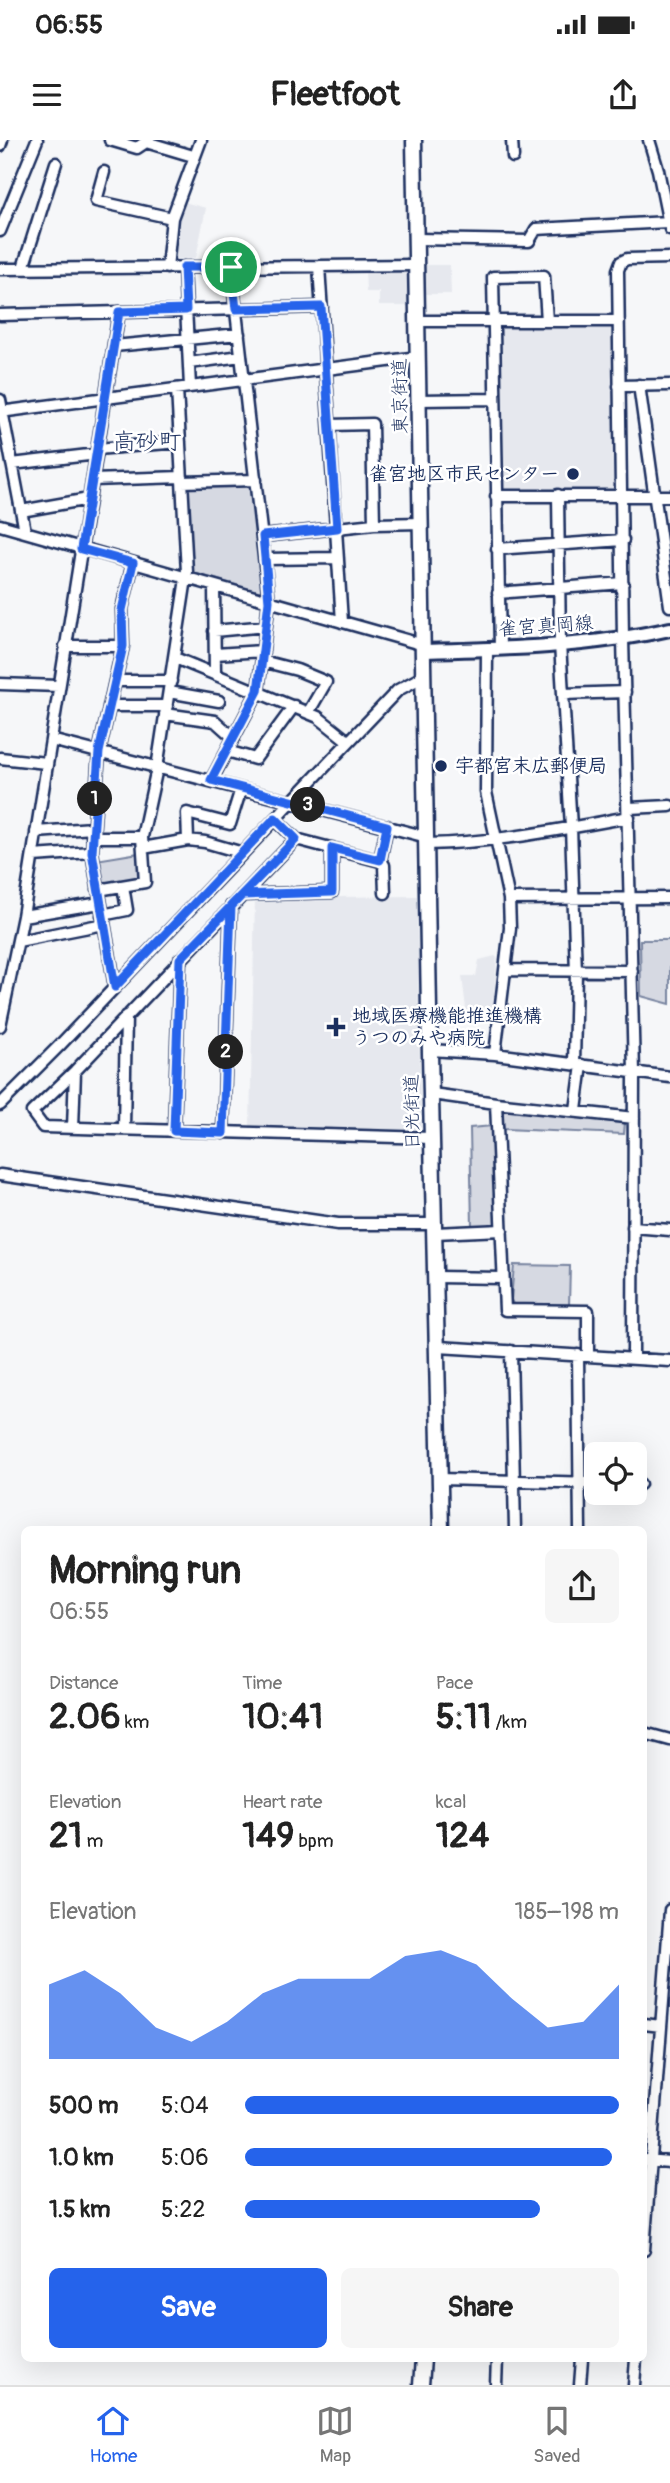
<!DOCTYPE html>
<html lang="en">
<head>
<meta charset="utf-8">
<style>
	:root { --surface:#fff; --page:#f6f6f6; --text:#222; --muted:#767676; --line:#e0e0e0; --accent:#2563eb }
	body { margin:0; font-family:Pangolin,"Klee One",sans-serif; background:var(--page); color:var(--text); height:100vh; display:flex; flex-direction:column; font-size:26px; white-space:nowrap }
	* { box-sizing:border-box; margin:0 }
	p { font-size:23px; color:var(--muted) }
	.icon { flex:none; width:38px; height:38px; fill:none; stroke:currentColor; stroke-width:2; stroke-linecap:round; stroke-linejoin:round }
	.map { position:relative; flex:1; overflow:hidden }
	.details { position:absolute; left:21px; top:1386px; width:626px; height:836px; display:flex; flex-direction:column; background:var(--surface); border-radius:10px; box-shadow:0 7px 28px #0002 }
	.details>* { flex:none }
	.buttons { position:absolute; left:584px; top:1302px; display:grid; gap:14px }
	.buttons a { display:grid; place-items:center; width:63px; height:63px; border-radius:10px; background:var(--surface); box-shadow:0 7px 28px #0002; font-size:35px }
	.pin { position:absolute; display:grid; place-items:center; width:60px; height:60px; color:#fff; margin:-30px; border:4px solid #fff; border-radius:50%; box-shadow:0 2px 7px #0007 }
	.km { position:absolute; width:35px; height:35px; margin:-18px; border-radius:50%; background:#222; color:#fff; font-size:19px; line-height:35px; text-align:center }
	.round { display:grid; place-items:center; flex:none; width:74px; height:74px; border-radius:10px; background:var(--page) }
	.head { display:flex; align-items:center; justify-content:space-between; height:119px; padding:0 28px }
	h1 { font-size:38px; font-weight:700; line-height:52px }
	.stats { display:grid; grid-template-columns:repeat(3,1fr); gap:10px; height:119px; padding:7px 28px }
	.stats div { display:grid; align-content:center }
	.stats b { font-size:35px; font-weight:700 }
	.stats small { font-size:19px; font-weight:400 }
	.stats p { font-size:19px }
	.chart { height:196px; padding:14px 28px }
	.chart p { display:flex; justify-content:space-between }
	.chart svg { width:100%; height:126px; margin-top:7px; fill:var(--accent); opacity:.7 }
	.cta { display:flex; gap:14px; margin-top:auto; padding:14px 28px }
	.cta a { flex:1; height:80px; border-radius:10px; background:var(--accent); color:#fff; font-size:28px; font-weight:700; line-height:80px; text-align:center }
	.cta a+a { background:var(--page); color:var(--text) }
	ul { padding:0 28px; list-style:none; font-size:23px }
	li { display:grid; grid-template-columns:112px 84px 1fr; align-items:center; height:52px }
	li i { height:18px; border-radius:9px; background:var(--accent) }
	.status { display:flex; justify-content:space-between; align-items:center; height:49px; padding:0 35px; background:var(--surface); direction:ltr }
	.status svg { height:19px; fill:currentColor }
	header { display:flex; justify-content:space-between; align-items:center; height:91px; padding:0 28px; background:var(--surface); font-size:32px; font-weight:700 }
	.tab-bar { display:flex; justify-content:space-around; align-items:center; height:98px; border-top:2px solid var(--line); background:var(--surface); font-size:19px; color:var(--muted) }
	.tab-bar a { display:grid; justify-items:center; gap:4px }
	.tab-bar .active { color:var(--accent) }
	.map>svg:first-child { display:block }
</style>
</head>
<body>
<div class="status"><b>06:55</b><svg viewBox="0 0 49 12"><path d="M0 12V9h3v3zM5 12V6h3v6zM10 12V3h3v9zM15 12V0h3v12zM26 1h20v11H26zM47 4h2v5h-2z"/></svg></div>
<header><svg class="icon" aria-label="menu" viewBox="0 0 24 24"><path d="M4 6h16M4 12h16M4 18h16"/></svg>Fleetfoot<svg class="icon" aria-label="share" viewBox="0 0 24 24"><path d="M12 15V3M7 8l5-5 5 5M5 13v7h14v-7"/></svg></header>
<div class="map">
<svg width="670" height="2245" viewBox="0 0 670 2245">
	<rect width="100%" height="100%" fill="#f6f7f9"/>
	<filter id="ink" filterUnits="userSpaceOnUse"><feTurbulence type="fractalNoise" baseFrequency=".0143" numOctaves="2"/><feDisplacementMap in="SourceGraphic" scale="14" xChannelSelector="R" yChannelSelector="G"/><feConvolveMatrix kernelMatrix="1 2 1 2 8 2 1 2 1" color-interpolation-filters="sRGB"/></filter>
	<g filter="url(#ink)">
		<path fill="#e6e8ee" d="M 180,61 L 206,68 L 196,118 L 174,120 L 170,115 Z
			M 424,125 L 450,125 L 451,154 L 425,154 Z
			M 408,127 L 408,166 L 379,166 L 379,152 L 366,152 L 365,128 Z
			M 500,186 L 612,186 L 613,350 L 503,350 Z
			M 417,756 L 421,992 L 419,994 L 250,987 L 255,758 Z
			M 495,816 L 497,818 L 492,878 L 467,877 L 462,836 L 476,836 L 479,820 Z"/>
		<path fill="#d6d9e2" stroke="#7884a0" stroke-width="2" d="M 252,344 L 264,450 L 261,452 L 194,433 L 191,429 L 186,346 Z
			M 139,713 L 141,740 L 100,747 L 96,720 Z
			M 640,800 L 670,800 L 670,864 L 641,856 Z
			M 505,969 L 625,982 L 624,994 L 504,989 L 502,973 Z
			M 493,986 L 500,1085 L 472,1086 L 470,988 Z
			M 514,1125 L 570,1126 L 569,1166 L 514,1166 L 511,1160 Z"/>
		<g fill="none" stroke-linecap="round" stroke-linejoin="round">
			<g stroke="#1b2f5e" stroke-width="15">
				<path id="minor" d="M 110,0 L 137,8 L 146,2 L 193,16
					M 512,0 L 513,17
					M 649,0 L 658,30 L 670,89
					M 0,6 L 2,0
					M 104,32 L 96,61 L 172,78
					M 0,91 L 37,0
					M 416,99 L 529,101 L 536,89 L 668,82
					M 319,126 L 342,482
					M 184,127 L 190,247
					M 23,128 L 56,23
					M 167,128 L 172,78 L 201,0
					M 0,129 L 416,125
					M 0,175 L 322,167
					M 417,181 L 619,181
					M 114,206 L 239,194
					M 189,223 L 241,216
					M 639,245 L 670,466
					M 619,246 L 670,245
					M 0,260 L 25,391
					M 419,260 L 494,259
					M 0,272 L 418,217
					M 330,285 L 372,284 L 374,384
					M 97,309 L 180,302
					M 12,324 L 97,314
					M 92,340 L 182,337
					M 182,342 L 256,340
					M 558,355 L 560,504 L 571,687 L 576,832 L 574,924
					M 496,356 L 670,356
					M 21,371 L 89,359
					M 0,385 L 424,505
					M 263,396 L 374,384 L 422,383
					M 497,409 L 623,400
					M 265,419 L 338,418
					M 214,446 L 215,534
					M 498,453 L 623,443
					M 214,491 L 266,486
					M 65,506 L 123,506
					M 500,509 L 493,137 L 544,136 L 547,181
					M 487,510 L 486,652 L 509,759 L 510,788 L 495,914
					M 215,514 L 263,511
					M 175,518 L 318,577 L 348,601
					M 262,521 L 297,530 L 326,542 L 308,573
					M 115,541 L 123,506 L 122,469 L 133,423
					M 0,544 L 59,546
					M 169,552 L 219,561
					M 563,554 L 625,552
					M 109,566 L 167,566
					M 165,574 L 215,581 L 234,598
					M 51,600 L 427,697
					M 227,611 L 255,619 L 294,566
					M 0,618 L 46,623
					M 211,641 L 258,551 L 269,461 L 231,127
					M 629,668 L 670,666
					M 275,679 L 296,699
					M 387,686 L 380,721 L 296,699 L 75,931 L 32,972 L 43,987 L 432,998
					M 36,692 L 93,688
					M 92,697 L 142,697
					M 188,700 L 187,673 L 230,684 L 241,649
					M 427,704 C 495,703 562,689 629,677
					M 143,708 L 188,700 L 205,702 L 243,713
					M 33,716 L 92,712
					M 380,721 L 384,725 L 385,753
					M 98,750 L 145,742 L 142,697 L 157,628 L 187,432 L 177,249
					M 242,755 L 332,752 L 332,708
					M 509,759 L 670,758
					M 102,775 L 127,770 L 123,746
					M 23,776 L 100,763
					M 18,801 L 104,784
					M 506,830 L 632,831
					M 115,847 L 92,712 L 99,612 L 115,541 L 171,541
					M 0,886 L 23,776 L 119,172
					M 430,910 L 495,914 L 670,937
					M 432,954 L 496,963
					M 0,965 L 59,906 L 398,550 L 424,536
					M 576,970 L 582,925
					M 73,988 L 75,931
					M 124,989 L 126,876
					M 174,991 L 180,819
					M 223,993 L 231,766
					M 0,1035 L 338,1084 L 435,1084
					M 633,1087 L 670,1090
					M 435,1093 L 502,1090
					M 436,1137 L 503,1138
					M 438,1207 L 670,1221
					M 511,1211 L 515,1390
					M 578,1215 L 580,1390
					M 588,1216 L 588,1171 L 505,1170 L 496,963 L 634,978
					M 633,1219 L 634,932 L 623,499 L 618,130 L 621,122 L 627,119 L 670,118
					M 440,1339 L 597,1343
					M 635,1344 L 640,1344
					M 644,1593 L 670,1600
					M 644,1884 L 661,1886
					M 644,2020 L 670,2022
					M 644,2110 L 670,1770
					M 496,2245 L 497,2219
					M 580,2245 L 582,2219
					M 634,2245 L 636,2219"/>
			</g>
			<g stroke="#1b2f5e" stroke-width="18">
				<path id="major" d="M 424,511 C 506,509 590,507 670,489"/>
			</g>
			<g stroke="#1b2f5e" stroke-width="19">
				<path id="highway" d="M 414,0 L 429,870 L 441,1390
					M 421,2245 L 423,2219"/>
			</g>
			<use href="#minor" stroke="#fff" stroke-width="10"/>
			<use href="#major" stroke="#fff" stroke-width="12"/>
			<use href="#highway" stroke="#fff" stroke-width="14"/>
		</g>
	</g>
	<g fill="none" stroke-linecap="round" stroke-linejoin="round" filter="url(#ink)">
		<g stroke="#fff" stroke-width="14">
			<path id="route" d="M 231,127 L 184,127 L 186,170 L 119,172 L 81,409 L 133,423 L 122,470 L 123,506 L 99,612 L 92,712 L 115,847 L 275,678 L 296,699 L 231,766 L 223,993 L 174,991 L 180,819 L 242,755 L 332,752 L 332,708 L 380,720 L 387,686 L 211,640 L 258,551 L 269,461 L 263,396 L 337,388 L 321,167 L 236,169 L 231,127"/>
		</g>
		<use href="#route" stroke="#2563eb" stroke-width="9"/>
	</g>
	<g fill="#1b2f5e" stroke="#fff" stroke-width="2.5">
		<circle cx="573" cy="334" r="7"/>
		<circle cx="441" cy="626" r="7"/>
		<path d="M332.5 876.5h7v7h7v7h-7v7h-7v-7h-7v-7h7z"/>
	</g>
	<g text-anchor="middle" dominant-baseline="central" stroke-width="5" stroke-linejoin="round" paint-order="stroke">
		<g font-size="19" fill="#1b2f5e" stroke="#fff">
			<text transform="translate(400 256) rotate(-91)">東京街道</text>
			<text transform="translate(546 486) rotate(-4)">雀宮真岡線</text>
			<text transform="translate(412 972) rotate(-91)">日光街道</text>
		</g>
		<g font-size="19" font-weight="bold" fill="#1b2f5e" stroke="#fff" text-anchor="start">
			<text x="559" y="334" text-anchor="end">雀宮地区市民センター</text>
			<text x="455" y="626">宇都宮末広郵便局</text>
			<text x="352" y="876">地域医療機能推進機構<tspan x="352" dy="22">うつのみや病院</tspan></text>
		</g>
		<g font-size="23" fill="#1b2f5e" stroke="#fff">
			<text x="147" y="301">高砂町</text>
		</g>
	</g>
</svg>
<div class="buttons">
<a><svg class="icon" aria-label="locate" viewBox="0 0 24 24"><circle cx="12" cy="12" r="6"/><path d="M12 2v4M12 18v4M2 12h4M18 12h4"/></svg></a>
</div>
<div class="pin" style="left:231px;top:127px;background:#1e9e55"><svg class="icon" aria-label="arrive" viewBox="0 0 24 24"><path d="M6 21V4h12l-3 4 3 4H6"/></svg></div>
<b class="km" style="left:95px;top:659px">1</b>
<b class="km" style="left:226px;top:912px">2</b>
<b class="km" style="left:308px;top:665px">3</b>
<section class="details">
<div class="head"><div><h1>Morning run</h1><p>06:55</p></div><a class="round"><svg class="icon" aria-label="share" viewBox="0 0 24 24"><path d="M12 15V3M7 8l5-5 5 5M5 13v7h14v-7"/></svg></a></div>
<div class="stats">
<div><p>Distance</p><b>2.06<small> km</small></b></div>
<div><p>Time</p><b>10:41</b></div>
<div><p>Pace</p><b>5:11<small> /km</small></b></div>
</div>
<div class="stats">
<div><p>Elevation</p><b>21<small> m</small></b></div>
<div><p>Heart rate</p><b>149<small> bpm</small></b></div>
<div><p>kcal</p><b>124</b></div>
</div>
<div class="chart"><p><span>Elevation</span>185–198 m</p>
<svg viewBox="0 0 160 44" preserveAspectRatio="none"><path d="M0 44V18L10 13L20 21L30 33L40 38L50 31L60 21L70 16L80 16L90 16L100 8L110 6L120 11L130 23L140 33L150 31L160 18V44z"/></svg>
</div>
<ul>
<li><b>500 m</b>5:04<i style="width:100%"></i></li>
<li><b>1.0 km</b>5:06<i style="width:98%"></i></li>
<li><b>1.5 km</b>5:22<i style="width:79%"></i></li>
</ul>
<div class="cta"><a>Save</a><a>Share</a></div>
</section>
</div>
<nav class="tab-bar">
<a class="active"><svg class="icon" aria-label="home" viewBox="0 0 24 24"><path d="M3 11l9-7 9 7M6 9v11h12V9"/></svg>Home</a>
<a><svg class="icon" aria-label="map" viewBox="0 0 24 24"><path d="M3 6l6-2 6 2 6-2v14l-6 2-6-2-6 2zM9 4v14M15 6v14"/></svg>Map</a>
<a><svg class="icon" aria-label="saved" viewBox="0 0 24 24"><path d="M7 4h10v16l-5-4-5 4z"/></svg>Saved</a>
</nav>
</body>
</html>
